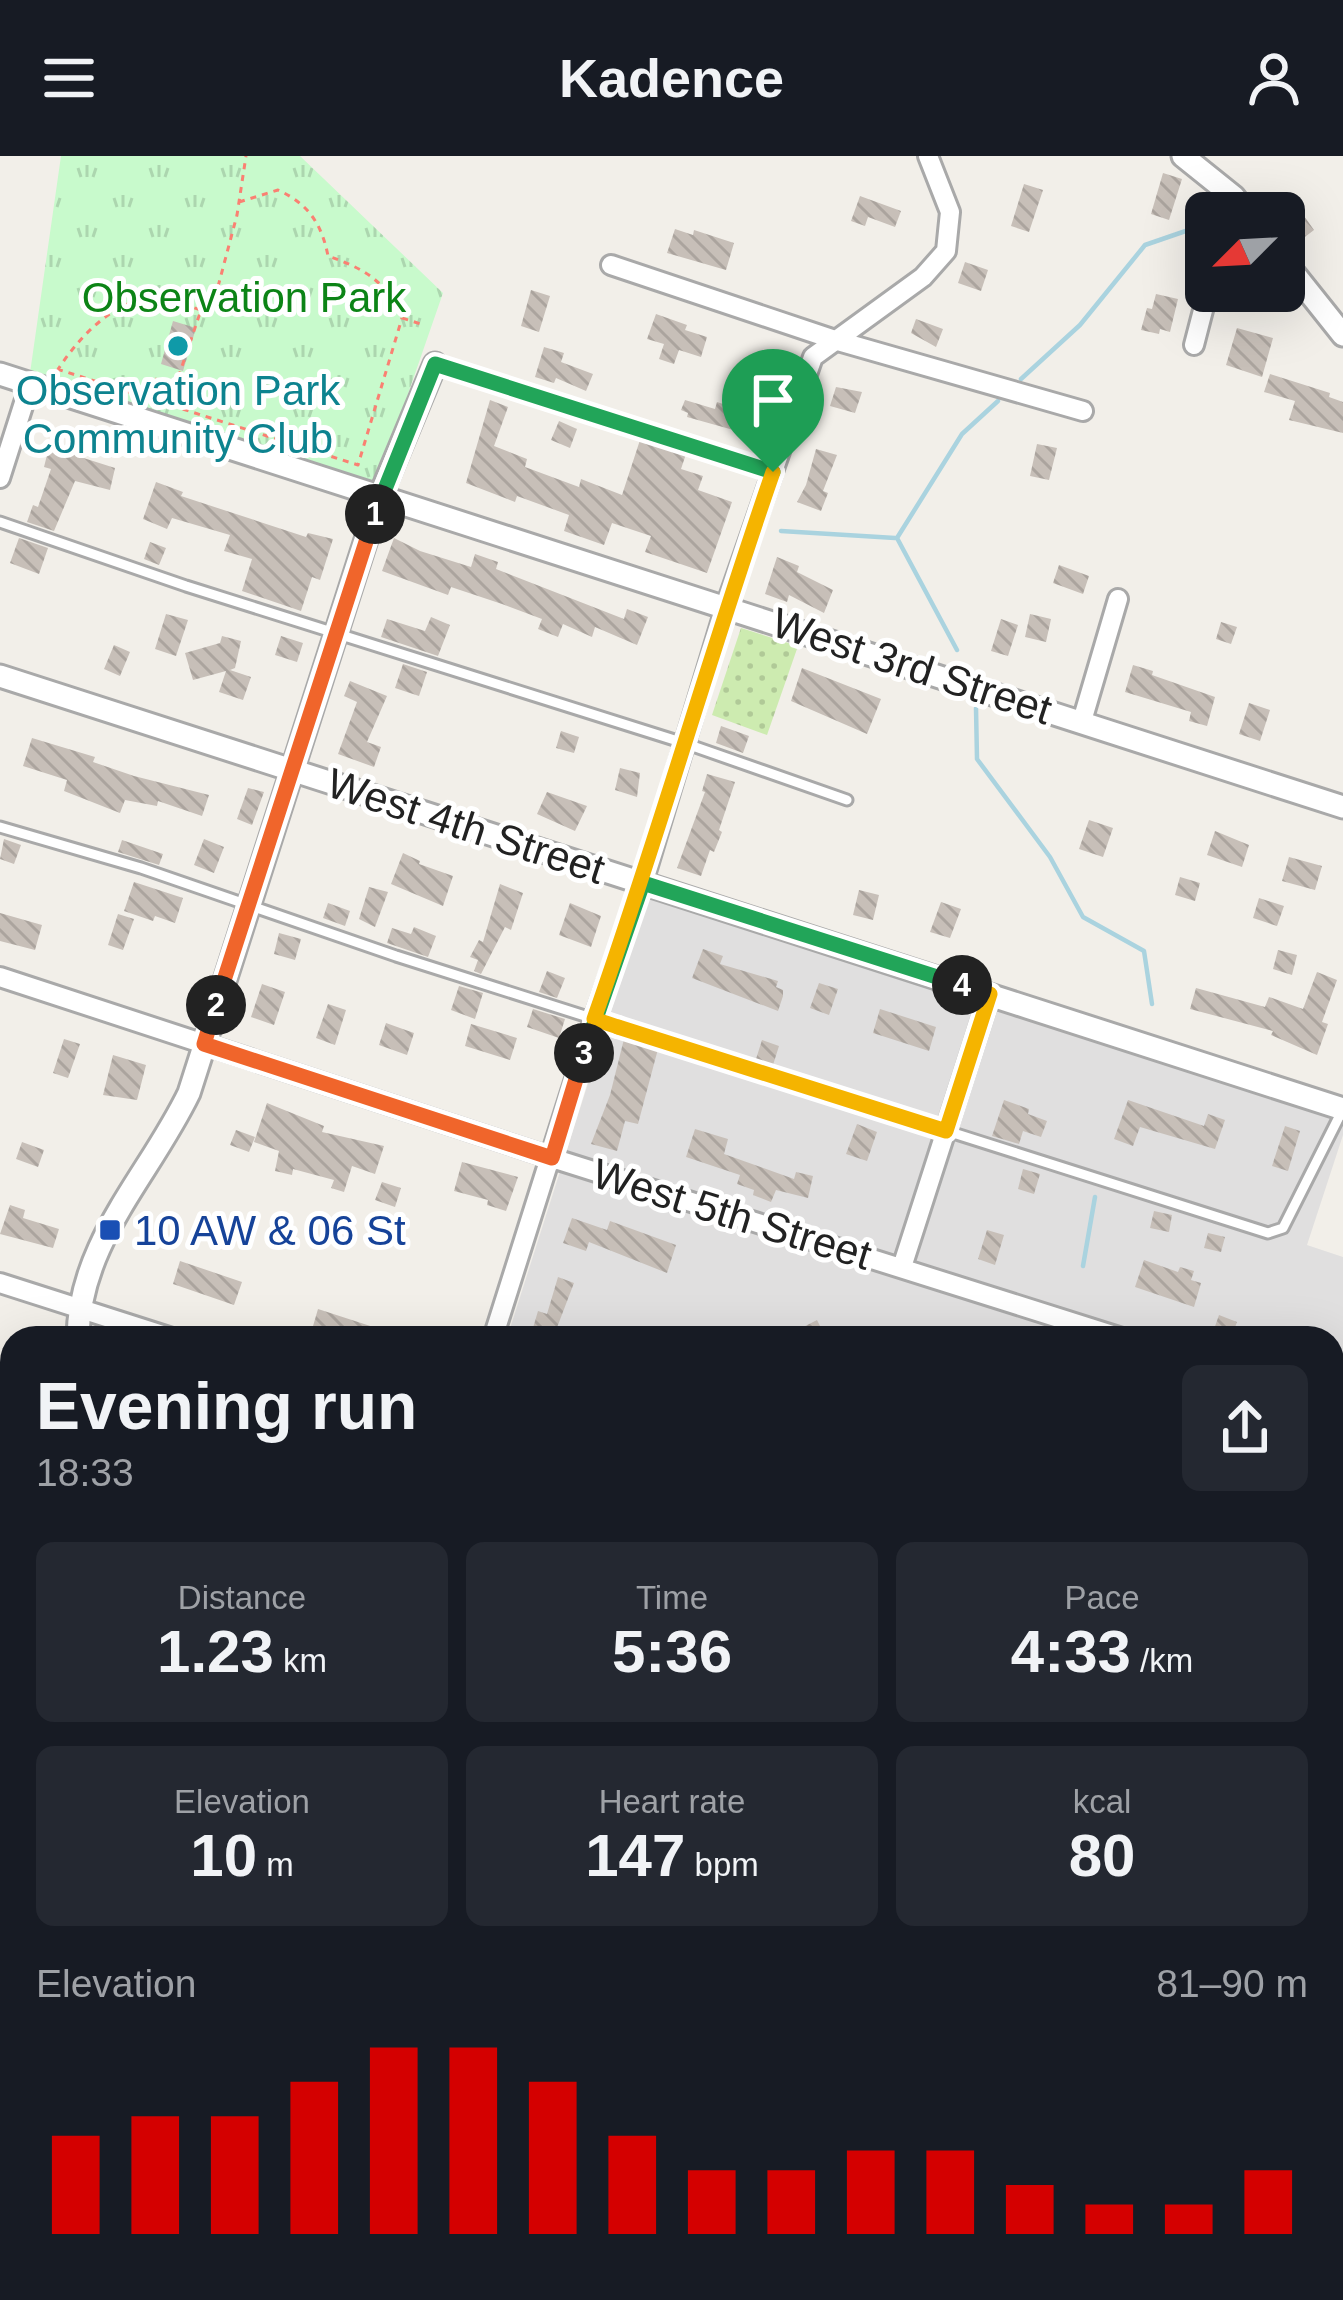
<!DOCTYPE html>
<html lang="en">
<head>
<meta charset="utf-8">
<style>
	:root { --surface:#171b24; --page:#242831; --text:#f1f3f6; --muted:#9ea1a6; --accent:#d40000 }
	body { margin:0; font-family:Helvetica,sans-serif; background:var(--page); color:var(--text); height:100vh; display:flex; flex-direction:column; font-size:45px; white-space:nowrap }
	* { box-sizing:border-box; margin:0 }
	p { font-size:39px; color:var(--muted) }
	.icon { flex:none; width:66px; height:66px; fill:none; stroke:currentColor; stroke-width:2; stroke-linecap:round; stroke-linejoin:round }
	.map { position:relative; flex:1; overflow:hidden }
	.side { position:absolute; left:0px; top:1170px; width:1344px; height:975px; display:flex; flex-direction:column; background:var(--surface); border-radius:36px 36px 0 0; box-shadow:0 12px 48px #0002 }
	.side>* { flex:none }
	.needle { width:78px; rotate:246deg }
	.controls { position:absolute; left:1185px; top:36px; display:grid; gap:24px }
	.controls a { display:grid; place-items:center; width:120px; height:120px; border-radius:18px; background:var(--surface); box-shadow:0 12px 48px #0002; font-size:60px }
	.pin { position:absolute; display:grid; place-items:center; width:102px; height:102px; color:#fff; margin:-123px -51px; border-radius:50% 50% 50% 0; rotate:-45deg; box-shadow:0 0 12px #0007 }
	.pin .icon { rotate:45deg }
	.km { position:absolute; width:60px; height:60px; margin:-30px; border-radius:50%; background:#222; color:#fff; font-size:33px; line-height:60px; text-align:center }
	.round { display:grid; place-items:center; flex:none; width:126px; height:126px; border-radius:18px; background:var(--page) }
	.overview { display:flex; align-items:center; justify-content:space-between; height:204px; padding:0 36px }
	h1 { font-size:66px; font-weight:600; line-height:90px }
	.stats { display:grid; grid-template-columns:repeat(3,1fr); gap:18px; height:204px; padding:12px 36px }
	.stats div { display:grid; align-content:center; border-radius:18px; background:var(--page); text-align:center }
	.stats b { font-size:60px; font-weight:600 }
	.stats small { font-size:33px; font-weight:400 }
	.stats p { font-size:33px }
	.chart { height:336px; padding:24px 36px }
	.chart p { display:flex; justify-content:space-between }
	.chart svg { width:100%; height:216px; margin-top:12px; stroke:var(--accent); stroke-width:6 }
	header { display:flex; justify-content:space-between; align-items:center; height:156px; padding:0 36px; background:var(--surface); font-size:54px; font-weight:600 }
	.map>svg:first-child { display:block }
</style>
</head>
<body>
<header><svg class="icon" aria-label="menu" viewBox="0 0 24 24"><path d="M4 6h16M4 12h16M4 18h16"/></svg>Kadence<svg class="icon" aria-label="person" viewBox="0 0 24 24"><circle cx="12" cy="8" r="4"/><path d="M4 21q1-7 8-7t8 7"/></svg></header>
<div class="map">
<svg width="1343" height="2144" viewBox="0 0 1343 2144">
	<defs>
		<pattern id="grass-dots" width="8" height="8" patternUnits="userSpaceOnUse" patternTransform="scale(3)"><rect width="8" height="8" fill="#cdebb0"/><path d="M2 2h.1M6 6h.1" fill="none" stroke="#b0c997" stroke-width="1.8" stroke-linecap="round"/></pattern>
		<pattern id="forest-firs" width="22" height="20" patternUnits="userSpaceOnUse" patternTransform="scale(3)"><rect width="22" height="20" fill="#add19e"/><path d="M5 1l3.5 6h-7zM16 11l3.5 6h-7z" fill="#95b388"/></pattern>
		<pattern id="park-tufts" width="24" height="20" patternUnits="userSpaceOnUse" patternTransform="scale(3)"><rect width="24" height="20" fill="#c8facc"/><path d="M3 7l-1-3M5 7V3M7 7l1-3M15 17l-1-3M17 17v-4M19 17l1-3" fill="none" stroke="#acd6af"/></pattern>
		<pattern id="water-ripples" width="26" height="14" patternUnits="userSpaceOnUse" patternTransform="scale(3)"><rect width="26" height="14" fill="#aad3df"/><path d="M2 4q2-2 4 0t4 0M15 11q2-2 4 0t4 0" fill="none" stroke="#92b5bf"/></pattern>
		<pattern id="building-back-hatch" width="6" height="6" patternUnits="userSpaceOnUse" patternTransform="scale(3)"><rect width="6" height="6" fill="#c7bfb8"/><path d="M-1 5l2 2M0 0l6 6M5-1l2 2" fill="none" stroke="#aba49e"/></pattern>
	</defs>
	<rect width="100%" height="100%" fill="#f2efe9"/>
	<path fill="#e0dfdf" d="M 648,739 L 1343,962 L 1343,979 L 1307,1089 L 1343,1101 L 1343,1243 L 1332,1239 L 1332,1182 L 507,1182 Z"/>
	<path fill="url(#grass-dots)" d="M 741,472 L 798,490 L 767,579 L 712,559 Z"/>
	<path fill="url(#forest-firs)" d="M 0,1600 L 12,1605 L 12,1801 L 1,1823 L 12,1830 L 12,1899 L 0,1890 Z
		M 70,2133 L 164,2133 L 160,2144 L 72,2144 Z"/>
	<path fill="url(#park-tufts)" d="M 61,0 L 300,0 L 443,137 L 376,330 L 30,217 Z
		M 1332,1262 L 1343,1266 L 1343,2144 L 199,2144 L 203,2133 L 1332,2133 Z"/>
	<path fill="url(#water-ripples)" d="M 1332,1663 L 1343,1666 L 1343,1838 L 1332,1833 Z"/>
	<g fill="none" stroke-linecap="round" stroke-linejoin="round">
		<path stroke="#aad3df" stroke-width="4.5" d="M 1021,223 L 1080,169 L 1145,89 L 1206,68
			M 781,375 L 895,382
			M 957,494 L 897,382 L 962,278 L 998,245
			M 976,552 L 977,603 L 1050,701 L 1083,761 L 1144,795 L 1152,848
			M 1083,1110 L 1095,1041"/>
	</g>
	<path fill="url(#building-back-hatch)" d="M 1163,17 L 1182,23 L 1169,64 L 1151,58 Z
		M 1024,28 L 1043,34 L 1029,76 L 1011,70 Z
		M 860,40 L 901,55 L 895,71 L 868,61 L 865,70 L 851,65 Z
		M 1299,53 L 1314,74 L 1297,87 L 1284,64 Z
		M 675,73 L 693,79 L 694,74 L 734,87 L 726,114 L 667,97 Z
		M 965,106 L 988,114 L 981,135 L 958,127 Z
		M 531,134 L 550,140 L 539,176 L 521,170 Z
		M 1156,138 L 1178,143 L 1170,176 L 1160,173 L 1159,178 L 1141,174 L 1147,152 L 1152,153 Z
		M 656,158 L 687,169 L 685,174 L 707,181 L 701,201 L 679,194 L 674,208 L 659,203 L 664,188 L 647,183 Z
		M 916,163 L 943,173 L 936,191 L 911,177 Z
		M 173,165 L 196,172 L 183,215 L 161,208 Z
		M 1237,172 L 1273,182 L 1262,221 L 1226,209 Z
		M 544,191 L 564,197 L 561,206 L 593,218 L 586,235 L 556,222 L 554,227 L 535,221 Z
		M 1270,218 L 1330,237 L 1329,241 L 1343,246 L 1343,277 L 1289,264 L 1295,245 L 1264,236 Z
		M 836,231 L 862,236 L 855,257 L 830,250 Z
		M 726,238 L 743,244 L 740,252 L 752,256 L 747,269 L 740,266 L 737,275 L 687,261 L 688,257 L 681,254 L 685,244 L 715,253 L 717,246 L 723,248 Z
		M 490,244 L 508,251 L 494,290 L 527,303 L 525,311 L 579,331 L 581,323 L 622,339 L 640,284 L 686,298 L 681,313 L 703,320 L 698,334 L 732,346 L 707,417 L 645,396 L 651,380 L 612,367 L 604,389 L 564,375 L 569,359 L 517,340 L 515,346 L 466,327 Z
		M 559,265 L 577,273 L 570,292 L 551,284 Z
		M 1037,288 L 1057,292 L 1049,324 L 1030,320 Z
		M 49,291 L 115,312 L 110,334 L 75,325 L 54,375 L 27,366 L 33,349 L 38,351 L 51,313 L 44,311 Z
		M 816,293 L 837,299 L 823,335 L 828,337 L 821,355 L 797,346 L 806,329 Z
		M 156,326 L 183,336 L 181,340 L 306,381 L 308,377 L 333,383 L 320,424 L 312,421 L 301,455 L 242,435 L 252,403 L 224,395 L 230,379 L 172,362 L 167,373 L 143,363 Z
		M 19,382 L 48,392 L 39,418 L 10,407 Z
		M 394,382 L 420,395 L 471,411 L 475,398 L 498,406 L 496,413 L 624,463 L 627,453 L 648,461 L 637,489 L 595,471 L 592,481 L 563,468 L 558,481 L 538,473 L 542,463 L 502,448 L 451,431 L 448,439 L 382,415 Z
		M 150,386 L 166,392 L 159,409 L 144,403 Z
		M 777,401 L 799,410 L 797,416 L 833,434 L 824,457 L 789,439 L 787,446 L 765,438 Z
		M 1059,409 L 1089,420 L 1083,438 L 1053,427 Z
		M 166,458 L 188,464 L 176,500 L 155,493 Z
		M 1030,458 L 1051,463 L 1046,486 L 1025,481 Z
		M 431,461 L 450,469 L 438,500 L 381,481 L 387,463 L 425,475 Z
		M 1001,463 L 1018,469 L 1008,500 L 991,495 Z
		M 1221,466 L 1237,471 L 1231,488 L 1216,483 Z
		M 222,480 L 241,485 L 235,512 L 230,514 L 251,521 L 243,544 L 219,536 L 226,515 L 193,524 L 185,497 L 220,487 Z
		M 281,480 L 303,487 L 297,506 L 275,499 Z
		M 114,489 L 130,496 L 120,520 L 104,513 Z
		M 403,508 L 427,516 L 419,540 L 395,532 Z
		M 1133,509 L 1153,515 L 1152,519 L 1215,541 L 1207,570 L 1189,565 L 1191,556 L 1125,536 Z
		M 802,512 L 881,543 L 867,578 L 791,545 Z
		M 350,525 L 387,540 L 367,586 L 381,591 L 374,611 L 338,598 L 357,546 L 344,540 Z
		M 1249,547 L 1270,554 L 1260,585 L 1239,578 Z
		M 721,570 L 749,580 L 743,597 L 716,587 Z
		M 561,575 L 579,581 L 574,597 L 556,592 Z
		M 32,582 L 95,601 L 93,606 L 134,620 L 209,639 L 202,660 L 158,645 L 157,650 L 125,644 L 120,657 L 64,635 L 67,624 L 23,610 Z
		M 620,612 L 640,617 L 637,641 L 615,634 Z
		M 707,618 L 735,626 L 719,674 L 722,676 L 714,696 L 710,694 L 701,720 L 677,712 L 705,636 L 702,635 Z
		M 248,632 L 264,636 L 252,669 L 237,663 Z
		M 547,636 L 587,650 L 575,675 L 537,658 Z
		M 1089,664 L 1113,672 L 1103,701 L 1079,693 Z
		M 1215,675 L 1249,689 L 1242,711 L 1207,699 Z
		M 4,683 L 21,689 L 14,708 L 0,703 Z
		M 204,683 L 224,691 L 214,717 L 194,709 Z
		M 122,684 L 163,698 L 159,709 L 118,696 Z
		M 403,697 L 420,705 L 419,708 L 453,720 L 443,750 L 391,728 Z
		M 1289,701 L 1322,710 L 1315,734 L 1282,725 Z
		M 1180,721 L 1200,727 L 1195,745 L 1175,739 Z
		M 134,726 L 183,742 L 175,767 L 155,760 L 153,765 L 124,755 Z
		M 500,728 L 523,737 L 511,774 L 505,771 L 481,818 L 474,815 L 478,804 L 470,801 L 479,784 L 483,786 Z
		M 369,731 L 388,736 L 375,771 L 359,763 Z
		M 859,734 L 879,739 L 873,764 L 853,759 Z
		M 1259,742 L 1284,750 L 1277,770 L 1253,762 Z
		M 941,746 L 961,753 L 950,782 L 930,776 Z
		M 328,747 L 350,755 L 345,770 L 323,762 Z
		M 570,747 L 601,760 L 591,791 L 559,779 Z
		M 0,757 L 42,769 L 35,794 L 0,785 Z
		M 118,758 L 134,763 L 123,794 L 108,789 Z
		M 414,771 L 436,780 L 428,801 L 387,787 L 392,772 L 411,778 Z
		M 279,777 L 301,783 L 295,804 L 274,798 Z
		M 703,793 L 723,800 L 720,808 L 778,825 L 776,831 L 783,834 L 783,840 L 778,855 L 692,822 Z
		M 1278,794 L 1297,799 L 1292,819 L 1273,813 Z
		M 547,815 L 565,822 L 557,842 L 539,836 Z
		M 1317,816 L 1337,824 L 1322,866 L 1328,868 L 1317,899 L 1271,879 L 1273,875 L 1190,853 L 1196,832 L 1265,851 L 1269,841 L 1303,853 Z
		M 819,827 L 838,833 L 829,859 L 810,852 Z
		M 262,828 L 285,836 L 274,869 L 251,861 Z
		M 459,830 L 483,837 L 475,863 L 451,854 Z
		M 328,848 L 346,854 L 335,889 L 316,882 Z
		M 533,853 L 565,863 L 559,882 L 527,871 Z
		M 880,853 L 936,871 L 929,895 L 873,877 Z
		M 386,867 L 414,877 L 407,899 L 379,889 Z
		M 471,868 L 517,882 L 510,904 L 465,890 Z
		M 64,883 L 80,888 L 68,922 L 53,917 Z
		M 624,883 L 658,893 L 638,968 L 625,965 L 617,995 L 591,988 L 610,939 Z
		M 762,884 L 779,890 L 773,909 L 756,903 Z
		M 113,899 L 146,909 L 137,944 L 103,939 Z
		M 1004,944 L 1029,953 L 1028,958 L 1047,965 L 1041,981 L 1023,975 L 1019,988 L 992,980 Z
		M 1128,944 L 1204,970 L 1208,958 L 1225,964 L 1215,993 L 1140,971 L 1133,990 L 1114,983 Z
		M 267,947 L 324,970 L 322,976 L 384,990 L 375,1018 L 352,1010 L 344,1036 L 331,1032 L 334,1024 L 293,1013 L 292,1019 L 275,1015 L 279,995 L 254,986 Z
		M 857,968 L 877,976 L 867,1005 L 846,998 Z
		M 1285,970 L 1300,975 L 1288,1015 L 1272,1010 Z
		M 695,973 L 728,983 L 724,998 L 794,1023 L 796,1016 L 813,1020 L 808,1042 L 776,1034 L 771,1046 L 753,1039 L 754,1034 L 737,1028 L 740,1019 L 686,1001 Z
		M 236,974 L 255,981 L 249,996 L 230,989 Z
		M 22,986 L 44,994 L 38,1011 L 16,1003 Z
		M 462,1006 L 518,1021 L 506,1055 L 487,1049 L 488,1044 L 454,1035 Z
		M 1023,1013 L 1040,1018 L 1034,1038 L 1018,1033 Z
		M 382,1026 L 401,1032 L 395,1051 L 375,1044 Z
		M 10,1049 L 25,1054 L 23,1062 L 59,1073 L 53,1092 L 0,1078 Z
		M 1154,1055 L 1172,1059 L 1169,1076 L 1150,1072 Z
		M 572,1062 L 607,1074 L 610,1065 L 676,1089 L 667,1117 L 589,1086 L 586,1095 L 563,1087 Z
		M 987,1074 L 1004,1079 L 995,1109 L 978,1103 Z
		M 1208,1077 L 1225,1081 L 1221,1096 L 1204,1092 Z
		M 1144,1104 L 1178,1116 L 1180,1111 L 1194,1115 L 1191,1124 L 1201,1127 L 1194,1151 L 1135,1131 Z
		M 180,1105 L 242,1126 L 234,1149 L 173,1128 Z
		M 558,1121 L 574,1127 L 553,1182 L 530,1182 L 538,1155 L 547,1158 Z
		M 318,1153 L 401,1180 L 400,1182 L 327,1182 L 311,1177 Z
		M 1219,1159 L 1237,1166 L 1231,1182 L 1212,1179 Z
		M 817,1164 L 826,1182 L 782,1182 Z"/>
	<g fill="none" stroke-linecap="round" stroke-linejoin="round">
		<g stroke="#a9a9a9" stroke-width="15">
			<path id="service" d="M 435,209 L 773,316
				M 0,366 L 186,430 L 684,587 L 847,644
				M 0,671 L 141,712 L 396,800 L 1268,1077 L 1283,1072 L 1343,953"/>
		</g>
		<g stroke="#a9a9a9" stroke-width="24">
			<path id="minor" d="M 611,109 L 838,185 L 1083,255
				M 1194,189 L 1208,135
				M 0,322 L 30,228
				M 1082,565 L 1118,443
				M 0,821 L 552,1002 L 1122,1182
				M 902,1111 L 990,838
				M 0,1127 L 172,1182
				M 493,1182 L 594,863 L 643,726 L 726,450 L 813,201 L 923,121 L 946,95 L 950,56 L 928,0
				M 1332,1250 L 1343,1253
				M 0,2034 L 12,2038
				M 184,2144 L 188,2133"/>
		</g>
		<g stroke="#a9a9a9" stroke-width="27">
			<path id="tertiary" d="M 1183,0 L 1234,41 L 1246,57
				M 1284,105 L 1343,179
				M 0,218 L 1343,651
				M 0,520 L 1343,953
				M 78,1182 C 79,1086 149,1020 189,937 L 380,340 L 435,208
				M 0,1425 L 12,1428
				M 1332,1877 L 1343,1875"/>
		</g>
		<path stroke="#fa8072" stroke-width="3" stroke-dasharray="6 6" stroke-linecap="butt" d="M 239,46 L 278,34 C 309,48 322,69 328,100 C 365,113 386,125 402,162 L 424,169
			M 203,155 L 211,157 L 237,59 L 246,0
			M 57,213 L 358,309 L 402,162
			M 57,215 C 78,182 113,144 155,141 C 169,140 187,150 201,154 L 170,246
			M 155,223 L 174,230
			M 0,1457 L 12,1461
			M 1332,1465 L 1343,1452
			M 1332,1536 L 1343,1518
			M 1332,1565 L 1343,1601
			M 1332,1630 L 1343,1626
			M 0,1734 L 12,1739
			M 1332,1931 L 1343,1933
			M 595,2133 L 601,2144
			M 771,2133 L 796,2144
			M 866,2133 L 867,2144
			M 954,2133 L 968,2142 L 973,2133
			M 364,2144 L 364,2133"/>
		<use href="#service" stroke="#fff" stroke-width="9"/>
		<use href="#minor" stroke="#fff" stroke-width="18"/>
		<use href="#tertiary" stroke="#fff" stroke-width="21"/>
	</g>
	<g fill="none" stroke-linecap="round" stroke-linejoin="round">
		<g stroke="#fff" stroke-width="24">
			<path id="split-1" d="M 375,358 L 435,208 L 773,316"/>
		</g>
		<g stroke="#fff" stroke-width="24">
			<path id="split-2" d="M 216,849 L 375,358"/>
		</g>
		<g stroke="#fff" stroke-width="24">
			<path id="split-3" d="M 216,849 L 204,888 L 552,1002 L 584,897"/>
		</g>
		<g stroke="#fff" stroke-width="24">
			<path id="split-4" d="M 584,897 L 643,727 L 962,829"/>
		</g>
		<g stroke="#fff" stroke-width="24">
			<path id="split-5" d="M 618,871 L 946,975 L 990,838 L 962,829"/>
		</g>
		<g stroke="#fff" stroke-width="24">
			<path id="split-6" d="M 618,871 L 594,863 C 658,682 710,497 773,316"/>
		</g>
		<use href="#split-1" stroke="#22a559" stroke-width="15"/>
		<use href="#split-2" stroke="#f0652b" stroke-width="15"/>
		<use href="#split-3" stroke="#f0652b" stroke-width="15"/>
		<use href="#split-4" stroke="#22a559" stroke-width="15"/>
		<use href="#split-5" stroke="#f5b400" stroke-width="15"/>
		<use href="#split-6" stroke="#f5b400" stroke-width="15"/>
	</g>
	<circle fill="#0f9aa8" stroke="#fff" stroke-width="4.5" cx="178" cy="190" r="12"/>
	<rect fill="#1a4fb4" stroke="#fff" stroke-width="4.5" x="98" y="1062" width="24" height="24" rx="6"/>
	<g text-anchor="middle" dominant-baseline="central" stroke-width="10" stroke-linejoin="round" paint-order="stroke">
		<g font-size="42" fill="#0c8416" stroke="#fff">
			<text x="244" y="141">Observation Park</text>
		</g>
		<g font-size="42" fill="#0d838f" stroke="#fff">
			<text x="178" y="234">Observation Park<tspan x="178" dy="48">Community Club</tspan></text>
		</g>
		<g font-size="42" fill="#222" stroke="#fff">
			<text transform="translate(912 510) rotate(18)">West 3rd Street</text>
			<text transform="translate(466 670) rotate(18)">West 4th Street</text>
			<text transform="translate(732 1058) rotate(17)">West 5th Street</text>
		</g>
		<g font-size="42" fill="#164399" stroke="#fff" text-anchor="start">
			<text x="134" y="1074">10 AW &amp; 06 St</text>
		</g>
	</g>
</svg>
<div class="controls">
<a><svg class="needle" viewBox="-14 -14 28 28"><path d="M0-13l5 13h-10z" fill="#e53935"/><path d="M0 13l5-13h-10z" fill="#9ea1a6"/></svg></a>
</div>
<div class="pin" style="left:773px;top:316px;background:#1e9e55"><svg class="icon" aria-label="arrive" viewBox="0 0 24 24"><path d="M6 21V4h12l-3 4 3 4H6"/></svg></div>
<b class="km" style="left:375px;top:358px">1</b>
<b class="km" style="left:216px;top:849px">2</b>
<b class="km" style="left:584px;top:897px">3</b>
<b class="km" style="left:962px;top:829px">4</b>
<section class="side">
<div class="overview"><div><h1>Evening run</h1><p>18:33</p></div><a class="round"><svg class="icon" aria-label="share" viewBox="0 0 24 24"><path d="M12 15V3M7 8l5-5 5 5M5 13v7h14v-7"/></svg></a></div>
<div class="stats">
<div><p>Distance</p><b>1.23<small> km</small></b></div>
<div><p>Time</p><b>5:36</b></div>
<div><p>Pace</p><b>4:33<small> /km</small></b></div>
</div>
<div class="stats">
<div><p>Elevation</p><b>10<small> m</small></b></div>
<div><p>Heart rate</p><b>147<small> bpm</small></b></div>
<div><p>kcal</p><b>80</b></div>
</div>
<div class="chart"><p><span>Elevation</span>81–90 m</p>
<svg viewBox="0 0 160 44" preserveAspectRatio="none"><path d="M5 44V24M15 44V20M25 44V20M35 44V13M45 44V6M55 44V6M65 44V13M75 44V24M85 44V31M95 44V31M105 44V27M115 44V27M125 44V34M135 44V38M145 44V38M155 44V31"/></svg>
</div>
</section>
</div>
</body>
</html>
